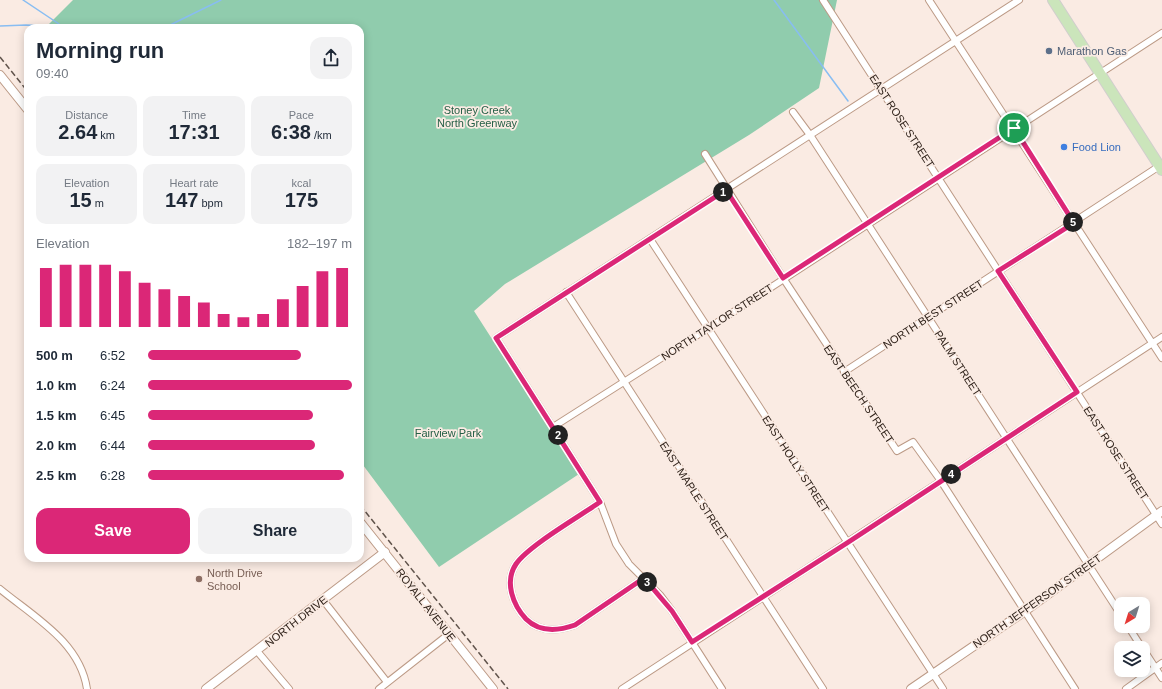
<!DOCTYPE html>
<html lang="en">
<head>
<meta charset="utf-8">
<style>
	:root { --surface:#fff; --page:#f2f2f3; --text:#1f2937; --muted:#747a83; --accent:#db2777 }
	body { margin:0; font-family:Arial,sans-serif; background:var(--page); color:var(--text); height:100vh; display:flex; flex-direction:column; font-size:15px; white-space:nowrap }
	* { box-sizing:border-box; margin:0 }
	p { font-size:13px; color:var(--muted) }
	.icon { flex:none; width:22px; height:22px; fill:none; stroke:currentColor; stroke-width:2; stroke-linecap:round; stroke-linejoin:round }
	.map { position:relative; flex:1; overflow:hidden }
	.side { position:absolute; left:24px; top:24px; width:340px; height:538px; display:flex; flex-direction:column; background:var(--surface); border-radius:12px; box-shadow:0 2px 10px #0003 }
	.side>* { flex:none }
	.needle { width:26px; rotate:218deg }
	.fabs { position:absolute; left:1114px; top:597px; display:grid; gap:8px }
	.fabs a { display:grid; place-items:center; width:36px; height:36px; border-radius:8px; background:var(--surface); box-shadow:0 2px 10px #0003; font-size:20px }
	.pin { position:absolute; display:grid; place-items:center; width:34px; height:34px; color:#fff; margin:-17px; border:2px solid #fff; border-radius:50%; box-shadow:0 1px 4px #0007 }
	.km { position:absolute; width:20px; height:20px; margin:-10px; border-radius:50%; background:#222; color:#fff; font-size:11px; line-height:20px; text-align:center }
	.round { display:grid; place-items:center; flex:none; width:42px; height:42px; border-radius:12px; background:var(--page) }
	.overview { display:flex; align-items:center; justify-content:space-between; height:68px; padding:0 12px }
	h1 { font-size:22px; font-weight:700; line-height:30px }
	.stats { display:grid; grid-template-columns:repeat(3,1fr); gap:6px; height:68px; padding:4px 12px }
	.stats div { display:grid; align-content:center; border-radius:10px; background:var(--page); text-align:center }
	.stats b { font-size:20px; font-weight:700 }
	.stats small { font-size:11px; font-weight:400 }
	.stats p { font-size:11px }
	.chart { height:112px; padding:8px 12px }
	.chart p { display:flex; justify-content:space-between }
	.chart svg { width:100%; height:72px; margin-top:4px; stroke:var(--accent); stroke-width:6 }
	.action { display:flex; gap:8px; margin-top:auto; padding:8px 12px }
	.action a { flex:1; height:46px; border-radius:12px; background:var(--accent); color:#fff; font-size:16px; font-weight:700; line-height:46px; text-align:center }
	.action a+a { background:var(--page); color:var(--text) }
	ul { padding:0 12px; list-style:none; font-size:13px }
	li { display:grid; grid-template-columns:64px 48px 1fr; align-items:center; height:30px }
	li i { height:10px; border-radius:5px; background:var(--accent) }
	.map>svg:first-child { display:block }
</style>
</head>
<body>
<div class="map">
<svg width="1162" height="689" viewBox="0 0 1162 689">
	<rect width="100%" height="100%" fill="#faebe3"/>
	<path fill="#90ccad" d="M 73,0 L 837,0 L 819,88 L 749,135 L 505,284 L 474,311 L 579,474 L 439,567 L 360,461 L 360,28 L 45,28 Z"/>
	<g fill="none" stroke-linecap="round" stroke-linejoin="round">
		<path stroke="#88bdf2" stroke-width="1.5" d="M 23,0 L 62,26
			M 774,0 L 848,101
			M 0,26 L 26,25 L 89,28
			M 164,28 L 221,0"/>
		<g stroke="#bc9a86" stroke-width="8">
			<path id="minor" d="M 823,0 L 1162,524
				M 929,0 L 1162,358
				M 793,112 L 810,135 L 1121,615
				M 705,154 L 783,278 L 897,451 L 913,442 L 941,481 L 1075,689
				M 650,239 L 943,689
				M 566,292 L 823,689
				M 844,372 L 1161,165
				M 553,427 L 707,329 L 1162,33
				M 600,502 C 580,516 528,546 516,564 C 504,582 513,605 526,619 C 540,633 558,631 575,625 L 644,578
				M 0,589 C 34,617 80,642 87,689
				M 323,600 L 387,682
				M 1128,626 L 1142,648
				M 1143,649 L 1162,678
				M 257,651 L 289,689
				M 379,689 L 449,634
				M 622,689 L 1162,337
				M 722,689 L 672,611 L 660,595 L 629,564 L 616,544 L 600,502 L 496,338 L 1019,0
				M 1126,689 L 1162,663"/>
		</g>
		<g stroke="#bc9a86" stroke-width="10">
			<path id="tertiary" d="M 0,75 L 28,110
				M 360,522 L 493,689
				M 206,689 L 385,552
				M 911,689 L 1025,611 L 1162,511"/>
		</g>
		<g stroke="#d1cecd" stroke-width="12">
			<path id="primary" d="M 1053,0 L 1162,170"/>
		</g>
		<use href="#minor" stroke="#fff" stroke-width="6"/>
		<use href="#tertiary" stroke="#fff" stroke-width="8"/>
		<use href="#primary" stroke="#cbe5bb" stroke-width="10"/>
		<path stroke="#61544c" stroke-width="1.5" stroke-dasharray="6 3" stroke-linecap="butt" d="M 0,57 L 28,92
			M 360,505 L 508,689"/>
	</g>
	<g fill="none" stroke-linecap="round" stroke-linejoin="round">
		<g stroke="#fff" stroke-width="8">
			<path id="route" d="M 1014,128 L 1074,223 L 998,271 L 1077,392 L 847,543 L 692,642 L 672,611 L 644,578 L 575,625 C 558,631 540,633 526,619 C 513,605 504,582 516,564 C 528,546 580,516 600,502 L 496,338 L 726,190 L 783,278 Z"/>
		</g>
		<use href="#route" stroke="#db2777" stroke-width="5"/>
	</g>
	<circle fill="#5c6f8a" stroke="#faebe3" stroke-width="1.5" cx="1049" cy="51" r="4"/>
	<circle fill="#3f7fe0" stroke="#faebe3" stroke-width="1.5" cx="1064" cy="147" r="4"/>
	<circle fill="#8d6e63" stroke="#faebe3" stroke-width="1.5" cx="199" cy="579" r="4"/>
	<g text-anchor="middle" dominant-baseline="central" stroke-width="3.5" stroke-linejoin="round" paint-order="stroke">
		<g font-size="11" fill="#4e5e75" stroke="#faebe3" text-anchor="start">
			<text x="1057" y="51">Marathon Gas</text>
		</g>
		<g font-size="11" fill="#255f46" stroke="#faebe3">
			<text x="477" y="110">Stoney Creek<tspan x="477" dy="13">North Greenway</tspan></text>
			<text x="448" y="433">Fairview Park</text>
		</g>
		<g font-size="11" fill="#2f221a" stroke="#faebe3">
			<text transform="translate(902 121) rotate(57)">EAST ROSE STREET</text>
			<text transform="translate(933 314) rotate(-33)">NORTH BEST STREET</text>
			<text transform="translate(717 322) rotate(-33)">NORTH TAYLOR STREET</text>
			<text transform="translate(958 363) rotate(57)">PALM STREET</text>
			<text transform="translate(859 394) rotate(56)">EAST BEECH STREET</text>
			<text transform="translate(1116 453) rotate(57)">EAST ROSE STREET</text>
			<text transform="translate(796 464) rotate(57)">EAST HOLLY STREET</text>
			<text transform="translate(694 491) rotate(57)">EAST MAPLE STREET</text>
			<text transform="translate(1037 601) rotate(-35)">NORTH JEFFERSON STREET</text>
			<text transform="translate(426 605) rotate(52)">ROYALL AVENUE</text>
			<text transform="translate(296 621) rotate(-38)">NORTH DRIVE</text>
		</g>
		<g font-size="11" fill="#366cbe" stroke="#faebe3" text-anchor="start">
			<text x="1072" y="147">Food Lion</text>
		</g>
		<g font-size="11" fill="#785e54" stroke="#faebe3" text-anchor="start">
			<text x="207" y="573">North Drive<tspan x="207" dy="13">School</tspan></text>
		</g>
	</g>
</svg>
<div class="fabs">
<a><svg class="needle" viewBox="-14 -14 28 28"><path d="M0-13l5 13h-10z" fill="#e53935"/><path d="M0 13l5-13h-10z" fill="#747a83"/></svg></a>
<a><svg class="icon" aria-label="layers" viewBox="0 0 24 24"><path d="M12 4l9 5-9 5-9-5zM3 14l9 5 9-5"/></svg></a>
</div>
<div class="pin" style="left:1014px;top:128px;background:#1e9e55"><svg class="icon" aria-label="arrive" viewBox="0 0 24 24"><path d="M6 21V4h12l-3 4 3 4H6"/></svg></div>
<b class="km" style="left:723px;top:192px">1</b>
<b class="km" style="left:558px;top:435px">2</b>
<b class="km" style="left:647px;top:582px">3</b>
<b class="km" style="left:951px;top:474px">4</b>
<b class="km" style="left:1073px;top:222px">5</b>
<section class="side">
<div class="overview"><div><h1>Morning run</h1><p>09:40</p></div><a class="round"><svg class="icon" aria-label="share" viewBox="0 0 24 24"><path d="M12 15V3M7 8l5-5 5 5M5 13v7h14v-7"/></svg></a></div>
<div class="stats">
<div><p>Distance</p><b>2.64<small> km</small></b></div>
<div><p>Time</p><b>17:31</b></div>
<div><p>Pace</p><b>6:38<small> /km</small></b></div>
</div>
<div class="stats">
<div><p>Elevation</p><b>15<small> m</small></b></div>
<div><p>Heart rate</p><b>147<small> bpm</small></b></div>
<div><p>kcal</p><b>175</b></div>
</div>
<div class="chart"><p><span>Elevation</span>182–197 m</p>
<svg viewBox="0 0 160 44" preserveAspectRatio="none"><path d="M5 44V8M15 44V6M25 44V6M35 44V6M45 44V10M55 44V17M65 44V21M75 44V25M85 44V29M95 44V36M105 44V38M115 44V36M125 44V27M135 44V19M145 44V10M155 44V8"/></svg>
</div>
<ul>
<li><b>500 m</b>6:52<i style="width:75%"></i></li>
<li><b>1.0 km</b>6:24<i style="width:100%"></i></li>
<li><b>1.5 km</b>6:45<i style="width:81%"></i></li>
<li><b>2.0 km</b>6:44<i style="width:82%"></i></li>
<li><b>2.5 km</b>6:28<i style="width:96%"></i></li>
</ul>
<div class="action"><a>Save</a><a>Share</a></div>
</section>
</div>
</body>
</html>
